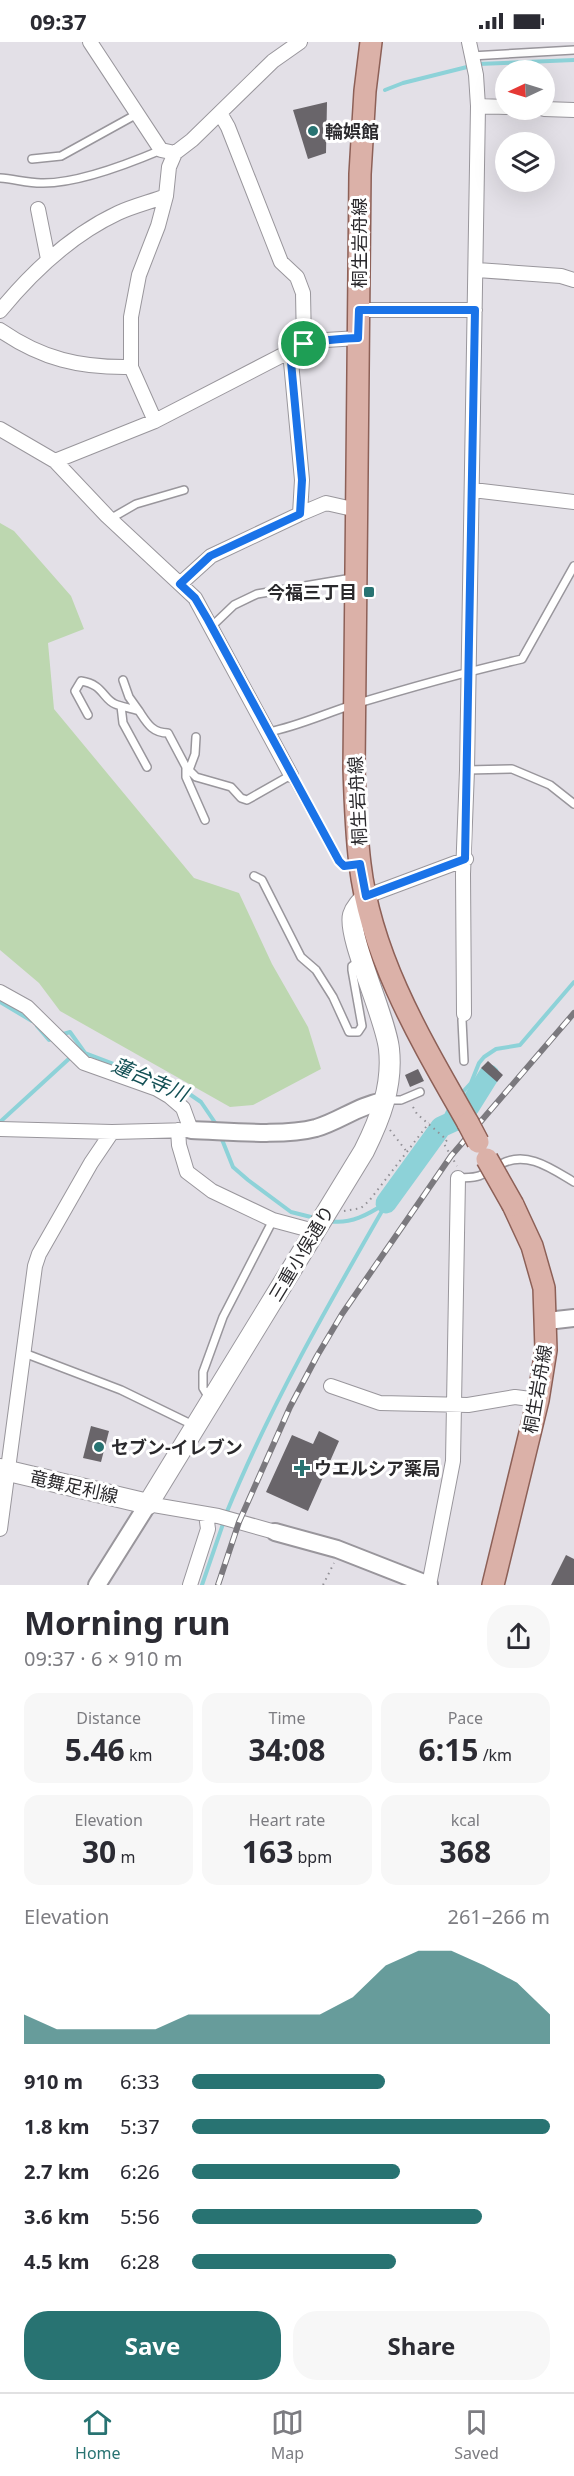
<!DOCTYPE html>
<html lang="en">
<head>
<meta charset="utf-8">
<style>
	:root { --surface:#fff; --page:#f7f7f7; --text:#2b2b33; --muted:#7c7c81; --line:#e1e1e2; --accent:#287372 }
	body { margin:0; font-family:"Noto Sans","Noto Sans JP",sans-serif; background:var(--page); color:var(--text); height:100vh; display:flex; flex-direction:column; font-size:22px; white-space:nowrap }
	* { box-sizing:border-box; margin:0 }
	p { font-size:20px; color:var(--muted) }
	.icon { flex:none; width:33px; height:33px; fill:none; stroke:currentColor; stroke-width:2; stroke-linecap:round; stroke-linejoin:round }
	.map { position:relative; height:1543px; overflow:hidden }
	.drawer { display:flex; flex-direction:column; background:var(--surface); flex:1 }
	.drawer>* { flex:none }
	.needle { width:39px; rotate:266deg }
	.buttons { position:absolute; left:495px; top:18px; display:grid; gap:12px }
	.buttons a { display:grid; place-items:center; width:60px; height:60px; border-radius:50%; background:var(--surface); box-shadow:0 6px 24px #0002; font-size:30px }
	.pin { position:absolute; display:grid; place-items:center; width:51px; height:51px; color:#fff; margin:-26px; border:3px solid #fff; border-radius:50%; box-shadow:0 2px 6px #0007 }
	.round { display:grid; place-items:center; flex:none; width:63px; height:63px; border-radius:24px; background:var(--page) }
	.summary { display:flex; align-items:center; justify-content:space-between; height:102px; padding:0 24px }
	h1 { font-size:33px; font-weight:700; line-height:45px }
	.stats { display:grid; grid-template-columns:repeat(3,1fr); gap:9px; height:102px; padding:6px 24px }
	.stats div { display:grid; align-content:center; border-radius:15px; background:var(--page); text-align:center }
	.stats b { font-size:30px; font-weight:700 }
	.stats small { font-size:16px; font-weight:400 }
	.stats p { font-size:16px }
	.chart { height:168px; padding:12px 24px }
	.chart p { display:flex; justify-content:space-between }
	.chart svg { width:100%; height:108px; margin-top:6px; fill:var(--accent); opacity:.7 }
	.cta { display:flex; gap:12px; margin-top:auto; padding:12px 24px }
	.cta a { flex:1; height:69px; border-radius:24px; background:var(--accent); color:#fff; font-size:24px; font-weight:700; line-height:69px; text-align:center }
	.cta a+a { background:var(--page); color:var(--text) }
	ul { padding:0 24px; list-style:none; font-size:20px }
	li { display:grid; grid-template-columns:96px 72px 1fr; align-items:center; height:45px }
	li i { height:15px; border-radius:8px; background:var(--accent) }
	.status { display:flex; justify-content:space-between; align-items:center; height:42px; padding:0 30px; background:var(--surface); direction:ltr }
	.status svg { height:16px; fill:currentColor }
	.menu { display:flex; justify-content:space-around; align-items:center; height:84px; border-top:2px solid var(--line); background:var(--surface); font-size:16px; color:var(--muted) }
	.menu a { display:grid; justify-items:center; gap:3px }
	.menu .active { color:var(--accent) }
	.map>svg:first-child { display:block }
</style>
</head>
<body>
<div class="status"><b>09:37</b><svg viewBox="0 0 49 12"><path d="M0 12V9h3v3zM5 12V6h3v6zM10 12V3h3v9zM15 12V0h3v12zM26 1h20v11H26zM47 4h2v5h-2z"/></svg></div>
<div class="map">
<svg width="574" height="1543" viewBox="0 0 574 1543">
	<rect width="100%" height="100%" fill="#e3e0e7"/>
	<path fill="#bdd7b0" d="M 0,481 L 14,489 L 71,554 L 84,587 L 48,601 L 54,667 L 194,836 L 239,851 L 272,922 L 308,985 L 321,1027 L 253,1063 L 230,1065 L 60,969 L 39,941 L 0,908 Z"/>
	<g fill="none" stroke-linecap="round" stroke-linejoin="round">
		<path stroke="#8dd2d8" stroke-width="4" d="M 478,22 L 574,18
			M 385,48 L 403,41 L 471,24
			M 0,960 L 32,979
			M 37,984 L 49,998 L 53,996
			M 60,993 L 70,990 L 85,1011 L 185,1049 L 201,1060 L 218,1085
			M 461,1052 L 471,1041 L 479,1021 L 484,1015 L 496,1007 L 520,1003 L 574,940
			M 0,1080 L 72,1014
			M 441,1085 L 448,1069
			M 221,1095 L 233,1125 L 248,1138 L 291,1170 L 315,1176
			M 329,1179 C 350,1183 369,1172 386,1161
			M 226,1472 C 270,1364 328,1263 386,1162
			M 202,1543 L 224,1479"/>
		<path stroke="#8dd2d8" stroke-width="21" d="M 469,1065 L 489,1033
			M 386,1161 L 441,1085 L 454,1079"/>
	</g>
	<path fill="#69656a" d="M 327,60 L 326,111 L 308,117 L 293,68 Z
		M 488,1019 L 503,1033 L 497,1040 L 481,1026 Z
		M 418,1027 L 424,1039 L 410,1045 L 405,1033 Z
		M 91,1384 L 109,1389 L 101,1420 L 83,1416 Z
		M 319,1389 L 339,1399 L 308,1469 L 266,1450 L 292,1393 L 313,1402 Z
		M 566,1513 L 574,1517 L 574,1543 L 551,1543 Z"/>
	<g fill="none" stroke-linecap="round" stroke-linejoin="round">
		<g stroke="#99969c" stroke-width="10">
			<path id="service" d="M 471,14 L 574,8
				M 32,117 L 61,114 L 137,72
				M 0,136 C 14,137 28,141 41,141 C 77,142 128,122 161,108
				M 110,477 L 136,462 L 184,448
				M 211,585 L 234,563 L 257,552 L 352,536
				M 123,638 L 129,655 L 139,669
				M 121,664 L 123,681 L 147,725
				M 88,673 L 75,649 L 81,639 C 103,642 103,657 115,662 C 122,665 131,666 139,669 C 147,681 152,691 168,691 L 186,725 L 196,735 L 231,745 L 241,756 L 247,758 L 291,733 L 339,819 L 344,824 L 357,822
				M 269,690 C 298,684 324,672 352,663 C 408,646 465,630 522,617 L 574,524
				M 186,725 L 186,735 L 205,778
				M 189,728 L 195,712 L 196,695
				M 467,728 L 512,727 L 550,743 L 574,762
				M 254,834 L 262,838 L 301,915 L 316,928 L 333,955 L 349,990 L 358,990 L 362,984 L 352,928 L 352,924 L 360,919
				M 464,972 L 462,978 L 464,1019
				M 387,1058 L 401,1058 L 420,1050
				M 458,1136 C 483,1136 480,1133 501,1122 C 527,1108 552,1127 574,1140
				M 24,1311 L 121,1348 L 195,1384
				M 209,1356 L 203,1346 L 203,1330 L 223,1275 L 273,1178"/>
		</g>
		<g stroke="#99969c" stroke-width="16">
			<path id="minor" d="M 90,0 L 161,108 L 175,111
				M 478,64 L 506,65
				M 544,67 L 574,68
				M 220,71 L 228,85 L 281,220 L 297,235 L 303,251 L 304,302
				M 38,167 L 48,217
				M 477,228 L 561,234 L 574,238
				M 359,268 L 475,268
				M 0,269 C 32,230 71,193 118,171 C 133,164 150,160 166,154
				M 0,288 C 42,317 80,326 131,325
				M 290,309 L 302,438 L 300,472
				M 155,379 L 131,325 L 131,275 L 139,233 L 158,184 L 166,154 L 169,125 L 175,111 L 192,98 L 273,19 L 300,0
				M 0,387 L 55,419 L 107,474 L 195,556 L 291,733
				M 55,419 L 155,379 L 304,302 L 326,298 L 358,296
				M 473,448 L 574,460
				M 180,542 L 211,514 L 300,472 L 326,461 L 357,468
				M 367,854 L 466,817
				M 0,950 L 27,965 L 84,1021 L 157,1047 L 169,1054 L 183,1066 L 191,1088 L 112,1090 L 0,1087
				M 464,972 L 463,832 L 467,728 L 478,64 L 476,33 L 469,0
				M 178,1088 L 179,1103 L 187,1130 L 212,1149 L 273,1178 L 314,1189
				M 331,1344 L 380,1361 L 468,1363 L 515,1355 L 538,1358
				M 148,1462 L 218,1474 L 275,1490
				M 0,1487 L 35,1224 L 39,1212 L 91,1121 L 112,1090
				M 190,1543 L 208,1487 L 206,1472
				M 429,1543 L 453,1419 L 458,1136"/>
		</g>
		<g stroke="#99969c" stroke-width="20">
			<path id="tertiary" d="M 191,1088 C 227,1089 282,1095 316,1086 C 340,1079 359,1063 384,1059
				M 547,1279 L 574,1276
				M 275,1490 L 337,1507 L 429,1543
				M 97,1543 L 148,1462"/>
		</g>
		<g stroke="#99969c" stroke-width="22">
			<path id="secondary" d="M 0,1427 L 148,1462 L 364,1109 C 380,1077 393,1044 389,1007 C 386,976 347,894 353,873 C 355,866 361,860 367,854"/>
		</g>
		<g stroke="#8d6057" stroke-width="24">
			<path id="primary" d="M 371,0 L 365,49 L 360,132 L 354,726 C 355,758 356,790 360,822 C 371,916 422,1000 468,1081
				M 493,1543 L 538,1358 L 546,1308 L 544,1246 L 532,1204 L 513,1163"/>
		</g>
		<path stroke="#918f95" stroke-width="2" stroke-dasharray="1.5 4.5" stroke-linecap="butt" d="M 413,1065 L 417,1072 L 447,1098 L 444,1102 L 457,1124
			M 390,1088 L 407,1110
			M 344,1169 L 361,1166 L 369,1159 L 429,1081
			M 323,1543 L 334,1521"/>
		<use href="#service" stroke="#fff" stroke-width="7"/>
		<use href="#minor" stroke="#fff" stroke-width="14"/>
		<use href="#tertiary" stroke="#fff" stroke-width="16"/>
		<use href="#secondary" stroke="#fff" stroke-width="20"/>
		<use href="#primary" stroke="#dbb1a8" stroke-width="21"/>
		<g stroke="#7b797e" stroke-width="6">
			<path id="rail" d="M 218,1543 L 239,1480 L 290,1365 L 317,1314 L 342,1272 L 451,1114 L 574,971"/>
		</g>
		<use href="#rail" stroke="#fff" stroke-width="4" stroke-dasharray="11" stroke-linecap="butt"/>
		<g stroke="#8d6057" stroke-width="24" stroke-linecap="butt">
			<path id="primary-bridge" d="M 468,1081 L 478,1100
				M 487,1117 L 513,1163"/>
		</g>
		<use href="#primary-bridge" stroke="#dbb1a8" stroke-width="21"/>
	</g>
	<g fill="none" stroke-linecap="round" stroke-linejoin="round">
		<g stroke="#fff" stroke-width="12">
			<path id="route" d="M 359,268 L 475,268 L 465,817 L 366,854 L 360,822 L 344,824 L 339,819 L 208,578 L 195,556 L 180,542 L 210,514 L 300,472 L 302,438 L 290,309 C 312,298 334,297 358,296 Z"/>
		</g>
		<use href="#route" stroke="#1a73e8" stroke-width="8"/>
	</g>
	<g fill="#287372" stroke="#fff" stroke-width="2">
		<circle cx="313" cy="89" r="6"/>
		<rect x="363" y="544" width="12" height="12" rx="3"/>
		<circle cx="99" cy="1405" r="6"/>
		<path d="M299 1417h6v6h6v6h-6v6h-6v-6h-6v-6h6z"/>
	</g>
	<g text-anchor="middle" dominant-baseline="central" stroke-width="6" stroke-linejoin="round" paint-order="stroke">
		<g font-size="18" font-weight="bold" fill="#2a292c" stroke="#fff" text-anchor="start">
			<text x="325" y="89">輪娯館</text>
			<text x="357" y="550" text-anchor="end">今福三丁目</text>
			<text x="111" y="1405">セブン-イレブン</text>
			<text x="314" y="1426">ウエルシア薬局</text>
		</g>
		<g font-size="18" fill="#2a292c" stroke="#fff">
			<text transform="translate(359 201) rotate(-90)">桐生岩舟線</text>
			<text transform="translate(357 759) rotate(-93)">桐生岩舟線</text>
			<text transform="translate(301 1211) rotate(-59)">三重小俣通り</text>
			<text transform="translate(537 1347) rotate(-80)">桐生岩舟線</text>
			<text transform="translate(74 1444) rotate(13)">竜舞足利線</text>
		</g>
		<g font-size="20" font-style="italic" fill="#124f54" stroke="#fff">
			<text transform="translate(150 1037) rotate(23)">蓮台寺川</text>
		</g>
	</g>
</svg>
<div class="buttons">
<a><svg class="needle" viewBox="-14 -14 28 28"><path d="M0-13l5 13h-10z" fill="#e53935"/><path d="M0 13l5-13h-10z" fill="#7c7c81"/></svg></a>
<a><svg class="icon" aria-label="layers" viewBox="0 0 24 24"><path d="M12 4l9 5-9 5-9-5zM3 14l9 5 9-5"/></svg></a>
</div>
<div class="pin" style="left:304px;top:302px;background:#1e9e55"><svg class="icon" aria-label="arrive" viewBox="0 0 24 24"><path d="M6 21V4h12l-3 4 3 4H6"/></svg></div>
</div>
<section class="drawer">
<div class="summary"><div><h1>Morning run</h1><p>09:37 · 6 × 910 m</p></div><a class="round"><svg class="icon" aria-label="share" viewBox="0 0 24 24"><path d="M12 15V3M7 8l5-5 5 5M5 13v7h14v-7"/></svg></a></div>
<div class="stats">
<div><p>Distance</p><b>5.46<small> km</small></b></div>
<div><p>Time</p><b>34:08</b></div>
<div><p>Pace</p><b>6:15<small> /km</small></b></div>
</div>
<div class="stats">
<div><p>Elevation</p><b>30<small> m</small></b></div>
<div><p>Heart rate</p><b>163<small> bpm</small></b></div>
<div><p>kcal</p><b>368</b></div>
</div>
<div class="chart"><p><span>Elevation</span>261–266 m</p>
<svg viewBox="0 0 160 44" preserveAspectRatio="none"><path d="M0 44V32L10 38L20 38L30 38L40 38L50 32L60 32L70 32L80 32L90 32L100 25L110 12L120 6L130 6L140 12L150 19L160 32V44z"/></svg>
</div>
<ul>
<li><b>910 m</b>6:33<i style="width:54%"></i></li>
<li><b>1.8 km</b>5:37<i style="width:100%"></i></li>
<li><b>2.7 km</b>6:26<i style="width:58%"></i></li>
<li><b>3.6 km</b>5:56<i style="width:81%"></i></li>
<li><b>4.5 km</b>6:28<i style="width:57%"></i></li>
</ul>
<div class="cta"><a>Save</a><a>Share</a></div>
</section>
<nav class="menu">
<a class="active"><svg class="icon" aria-label="home" viewBox="0 0 24 24"><path d="M3 11l9-7 9 7M6 9v11h12V9"/></svg>Home</a>
<a><svg class="icon" aria-label="map" viewBox="0 0 24 24"><path d="M3 6l6-2 6 2 6-2v14l-6 2-6-2-6 2zM9 4v14M15 6v14"/></svg>Map</a>
<a><svg class="icon" aria-label="saved" viewBox="0 0 24 24"><path d="M7 4h10v16l-5-4-5 4z"/></svg>Saved</a>
</nav>
</body>
</html>
